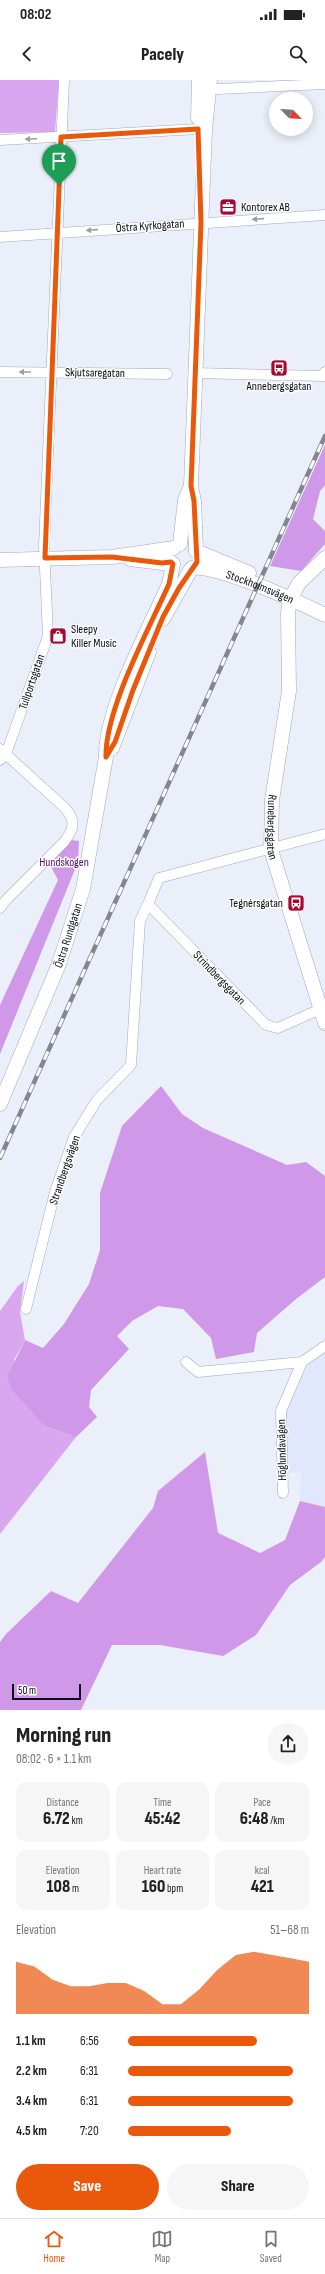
<!DOCTYPE html>
<html lang="en">
<head>
<meta charset="utf-8">
<style>
	:root { --surface:#fff; --page:#f6f6f6; --text:#222; --muted:#767676; --line:#e0e0e0; --accent:#ea580c }
	body { margin:0; font-family:"Sofia Sans Condensed",sans-serif; background:var(--page); color:var(--text); height:100vh; display:flex; flex-direction:column; font-size:15px; white-space:nowrap }
	* { box-sizing:border-box; margin:0 }
	p { font-size:13px; color:var(--muted) }
	.icon { flex:none; width:22px; height:22px; fill:none; stroke:currentColor; stroke-width:2; stroke-linecap:round; stroke-linejoin:round }
	.map { position:relative; height:1630px; overflow:hidden }
	.drawer { display:flex; flex-direction:column; background:var(--surface); flex:1 }
	.drawer>* { flex:none }
	.needle { width:26px; rotate:115deg }
	.tools { position:absolute; left:269px; top:12px; display:grid; gap:8px }
	.tools a { display:grid; place-items:center; width:44px; height:44px; border-radius:50%; background:var(--surface); box-shadow:0 2px 10px #0003; font-size:20px }
	.scale { position:absolute; left:12px; bottom:10px; width:69px; box-sizing:border-box; padding-left:4px; border:2px solid #0b0e17; border-top:0; font-size:11px; line-height:14px; white-space:nowrap; color:#0b0e17; -webkit-text-stroke:3px #fcfcfc; paint-order:stroke }
	.pin { position:absolute; display:grid; place-items:center; width:34px; height:34px; color:#fff; margin:-41px -17px; border-radius:50% 50% 50% 0; rotate:-45deg; box-shadow:0 0 4px #0007 }
	.pin .icon { rotate:45deg }
	.round { display:grid; place-items:center; flex:none; width:42px; height:42px; border-radius:21px; background:var(--page) }
	.summary { display:flex; align-items:center; justify-content:space-between; height:68px; padding:0 16px }
	h1 { font-size:22px; font-weight:800; line-height:30px }
	.stats { display:grid; grid-template-columns:repeat(3,1fr); gap:6px; height:68px; padding:4px 16px }
	.stats div { display:grid; align-content:center; border-radius:10px; background:var(--page); text-align:center }
	.stats b { font-size:17px; font-weight:800 }
	.stats small { font-size:11px; font-weight:400 }
	.stats p { font-size:11px }
	.chart { height:112px; padding:8px 16px }
	.chart p { display:flex; justify-content:space-between }
	.chart svg { width:100%; height:72px; margin-top:4px; fill:var(--accent); opacity:.7 }
	.button { display:flex; gap:8px; margin-top:auto; padding:8px 16px }
	.button a { flex:1; height:46px; border-radius:24px; background:var(--accent); color:#fff; font-size:16px; font-weight:800; line-height:46px; text-align:center }
	.button a+a { background:var(--page); color:var(--text) }
	ul { padding:0 16px; list-style:none; font-size:13px }
	li { display:grid; grid-template-columns:64px 48px 1fr; align-items:center; height:30px }
	li i { height:10px; border-radius:5px; background:var(--accent) }
	.status { display:flex; justify-content:space-between; align-items:center; height:28px; padding:0 20px; background:var(--surface); direction:ltr }
	.status svg { height:11px; fill:currentColor }
	header { display:flex; justify-content:space-between; align-items:center; height:52px; padding:0 16px; background:var(--surface); font-size:18px; font-weight:800 }
	.menu { display:flex; justify-content:space-around; align-items:center; height:56px; border-top:1px solid var(--line); background:var(--surface); font-size:11px; color:var(--muted) }
	.menu a { display:grid; justify-items:center; gap:2px }
	.menu .current { color:var(--accent) }
	.map>svg:first-child { display:block }
</style>
</head>
<body>
<div class="status"><b>08:02</b><svg viewBox="0 0 49 12"><path d="M0 12V9h3v3zM5 12V6h3v6zM10 12V3h3v9zM15 12V0h3v12zM26 1h20v11H26zM47 4h2v5h-2z"/></svg></div>
<header><svg class="icon" aria-label="back" viewBox="0 0 24 24"><path d="M15 5l-7 7 7 7"/></svg>Pacely<svg class="icon" aria-label="search" viewBox="0 0 24 24"><circle cx="10" cy="10" r="6"/><path d="M15 15l6 6"/></svg></header>
<div class="map">
<svg width="325" height="1630" viewBox="0 0 325 1630">
	<rect width="100%" height="100%" fill="#ebeffa"/>
	<path fill="#e1e7fc" d="M 325,1272 L 325,1427 L 300,1421 L 301,1393 L 284,1393 L 285,1330 L 293,1309 L 309,1284 Z"/>
	<path fill="#d8a7f0" d="M 0,0 L 59,0 L 55,52 L 0,53 Z
		M 24,1201 L 20,1232 L 25,1260 L 14,1280 L 45,1346 L 76,1357 L 0,1454 L 0,1231 L 18,1206 Z"/>
	<path fill="#cf98e9" d="M 325,365 L 325,405 L 320,411 L 313,439 L 325,451 L 325,464 L 301,491 L 270,486 Z
		M 64,759 L 79,761 L 78,782 L 0,974 L 0,925 L 58,800 L 48,781 Z
		M 161,1006 L 182,1034 L 203,1048 L 287,1085 L 306,1082 L 325,1096 L 325,1197 L 296,1219 L 257,1253 L 254,1272 L 216,1279 L 211,1258 L 183,1229 L 158,1226 L 132,1241 L 117,1256 L 129,1269 L 91,1310 L 89,1327 L 97,1337 L 76,1357 L 45,1346 L 12,1310 L 7,1297 L 25,1260 L 43,1268 L 64,1244 L 89,1204 L 100,1170 L 100,1113 L 122,1046 Z
		M 205,1372 L 218,1453 L 260,1473 L 285,1460 L 300,1421 L 325,1427 L 325,1477 L 321,1482 L 290,1505 L 256,1555 L 223,1576 L 160,1565 L 112,1565 L 81,1630 L 0,1630 L 0,1562 L 6,1554 L 51,1511 L 78,1523 L 153,1428 L 158,1411 Z"/>
	<g fill="none" stroke-linecap="round" stroke-linejoin="round">
		<g stroke="#a0a8c2" stroke-width="11">
			<path id="street" d="M 203,8 L 218,9 L 325,4
				M 0,60 L 198,49
				M 0,157 L 325,135
				M 0,292 L 167,294
				M 195,293 L 323,296 L 325,292
				M 0,669 L 64,727 C 76,740 75,748 64,762 L 6,820 L 0,828
				M 0,680 L 6,674 L 48,556 L 44,466 L 64,0
				M 325,754 L 159,798 L 148,824 L 266,945 L 278,948 L 325,927
				M 26,1229 L 55,1112 L 74,1057 L 97,1020 L 131,985 L 140,841 L 148,824
				M 186,1282 L 198,1292 L 302,1282
				M 283,1413 L 281,1331 L 302,1282 L 325,1266"/>
		</g>
		<g stroke="#a0a8c2" stroke-width="15">
			<g id="secondary">
				<path d="M 198,38 L 199,0"/>
				<path d="M 180,464 L 185,420 L 190,408"/>
				<path d="M 196,470 L 194,421 L 191,406 L 205,49 L 210,0"/>
				<path d="M 196,471 L 249,493"/>
				<path id="s1" d="M 325,478 L 299,503 L 290,520 L 288,533 L 289,611 L 272,720 L 271,770 L 325,943"/>
				<path d="M 130,479 L 162,483 L 171,482"/>
				<path d="M 0,480 L 112,477 L 174,468"/>
				<path id="s2" d="M 192,488 C 219,485 298,522 325,535"/>
				<path d="M 163,539 L 191,489"/>
				<path d="M 112,668 L 149,572"/>
				<path id="s3" d="M 0,1024 L 59,884 L 83,809 L 106,677 C 105,629 149,549 169,504 L 173,484"/>
			</g>
		</g>
		<use href="#street" stroke="#fff" stroke-width="10"/>
		<use href="#secondary" stroke="#fff" stroke-width="14"/>
		<g stroke="#838691" stroke-width="4.5">
			<path id="rail" d="M 0,1078 L 325,356"/>
		</g>
		<use href="#rail" stroke="#fcfcfc" stroke-width="3" stroke-dasharray="9" stroke-linecap="butt"/>
	</g>
	<defs><path id="oneway-solid" d="M-6-.8H1V-3.2L6.5 0L1 3.2V.8H-6Z"/></defs>
	<g fill="#9d9fa2">
		<use href="#oneway-solid" transform="translate(31 59) rotate(177)"/>
		<use href="#oneway-solid" transform="translate(258 139) rotate(176)"/>
		<use href="#oneway-solid" transform="translate(92 150) rotate(176)"/>
		<use href="#oneway-solid" transform="translate(25 292) rotate(180)"/>
	</g>
	<g fill="none" stroke-linecap="round" stroke-linejoin="round">
		<g stroke="#fff" stroke-width="8">
			<path id="route" d="M 198,49 L 201,143 L 191,406 L 194,421 L 197,482 L 179,508 L 163,537 L 133,610 L 115,662 L 106,677 C 105,629 149,549 169,504 L 173,484 L 171,482 L 162,483 L 112,477 L 45,478 L 61,57 Z"/>
		</g>
		<use href="#route" stroke="#ea580c" stroke-width="5"/>
	</g>
	<defs>
		<g id="office-square" transform="scale(0.9)"><rect x="-9" y="-9" width="18" height="18" rx="4" fill="#a40730" stroke="#fcfcfc"/><path d="M-6-3h4V-5.5h4V-3h4V5H-6ZM-1-4.5V-3h2v-1.5ZM-6 0V1H6V0Z" fill="#fff"/></g>
		<g id="bus-square" transform="scale(0.9)"><rect x="-9" y="-9" width="18" height="18" rx="4" fill="#a40730" stroke="#fcfcfc"/><path d="M-5-6H5V4H4V6H2V4H-2V6H-4V4H-5ZM-3.5-4V0h7V-4ZM-3.5 1.2v1.5H-2V1.2ZM2 1.2v1.5H3.5V1.2Z" fill="#fff"/></g>
		<g id="shop-square" transform="scale(0.9)"><rect x="-9" y="-9" width="18" height="18" rx="4" fill="#a40730" stroke="#fcfcfc"/><path d="M-5-2.5h2.3a2.7 3.5 0 0 1 5.4 0H5L5.5 6h-11ZM-1.5-2.5h3a1.5 2.3 0 0 0-3 0Z" fill="#fff"/></g>
	</defs>
	<g fill-rule="evenodd">
		<use href="#office-square" x="228" y="127"/>
		<use href="#bus-square" x="279" y="288"/>
		<use href="#shop-square" x="58" y="556"/>
		<use href="#bus-square" x="296" y="823"/>
	</g>
	<g text-anchor="middle" dominant-baseline="central" stroke-width="3" stroke-linejoin="round" paint-order="stroke">
		<g font-size="12" fill="#0b0e17" stroke="#fcfcfc" text-anchor="start">
			<text x="241" y="127">Kontorex AB</text>
			<text x="279" y="306" text-anchor="middle">Annebergsgatan</text>
			<text x="71" y="549">Sleepy<tspan x="71" dy="14">Killer Music</tspan></text>
			<text x="283" y="823" text-anchor="end">Tegnérsgatan</text>
		</g>
		<g font-size="12" fill="#0b0e17" stroke="#fcfcfc">
			<text transform="translate(150 146) rotate(-4)">Östra Kyrkogatan</text>
			<text transform="translate(95 293) rotate(1)">Skjutsaregatan</text>
			<text stroke="none"><textPath href="#s2" startOffset="71">Stockholmsvägen</textPath></text>
			<text transform="translate(32 602) rotate(-71)">Tullportsgatan</text>
			<text stroke="none"><textPath href="#s1" startOffset="284">Runebergsgatan</textPath></text>
			<text stroke="none"><textPath href="#s3" startOffset="182">Östra Rundgatan</textPath></text>
			<text transform="translate(219 898) rotate(46)">Strindbergsgatan</text>
			<text transform="translate(65 1090) rotate(-71)">Strandbergsvägen</text>
			<text transform="translate(282 1370) rotate(-91)">Höglundavägen</text>
		</g>
		<g font-size="12" fill="#550d70" stroke="#fcfcfc">
			<text x="64" y="782">Hundskogen</text>
		</g>
	</g>
</svg>
<div class="tools">
<a><svg class="needle" viewBox="-14 -14 28 28"><path d="M0-13l5 13h-10z" fill="#e53935"/><path d="M0 13l5-13h-10z" fill="#767676"/></svg></a>
</div>
<div class="scale">50 m</div>
<div class="pin" style="left:59px;top:105px;background:#1e9e55"><svg class="icon" aria-label="arrive" viewBox="0 0 24 24"><path d="M6 21V4h12l-3 4 3 4H6"/></svg></div>
</div>
<section class="drawer">
<div class="summary"><div><h1>Morning run</h1><p>08:02 · 6 × 1.1 km</p></div><a class="round"><svg class="icon" aria-label="share" viewBox="0 0 24 24"><path d="M12 15V3M7 8l5-5 5 5M5 13v7h14v-7"/></svg></a></div>
<div class="stats">
<div><p>Distance</p><b>6.72<small> km</small></b></div>
<div><p>Time</p><b>45:42</b></div>
<div><p>Pace</p><b>6:48<small> /km</small></b></div>
</div>
<div class="stats">
<div><p>Elevation</p><b>108<small> m</small></b></div>
<div><p>Heart rate</p><b>160<small> bpm</small></b></div>
<div><p>kcal</p><b>421</b></div>
</div>
<div class="chart"><p><span>Elevation</span>51–68 m</p>
<svg viewBox="0 0 160 44" preserveAspectRatio="none"><path d="M0 44V12L10 15L20 23L30 27L40 27L50 25L60 25L70 30L80 38L90 38L100 29L110 17L120 8L130 6L140 8L150 10L160 12V44z"/></svg>
</div>
<ul>
<li><b>1.1 km</b>6:56<i style="width:71%"></i></li>
<li><b>2.2 km</b>6:31<i style="width:91%"></i></li>
<li><b>3.4 km</b>6:31<i style="width:91%"></i></li>
<li><b>4.5 km</b>7:20<i style="width:57%"></i></li>
</ul>
<div class="button"><a>Save</a><a>Share</a></div>
</section>
<nav class="menu">
<a class="current"><svg class="icon" aria-label="home" viewBox="0 0 24 24"><path d="M3 11l9-7 9 7M6 9v11h12V9"/></svg>Home</a>
<a><svg class="icon" aria-label="map" viewBox="0 0 24 24"><path d="M3 6l6-2 6 2 6-2v14l-6 2-6-2-6 2zM9 4v14M15 6v14"/></svg>Map</a>
<a><svg class="icon" aria-label="saved" viewBox="0 0 24 24"><path d="M7 4h10v16l-5-4-5 4z"/></svg>Saved</a>
</nav>
</body>
</html>
